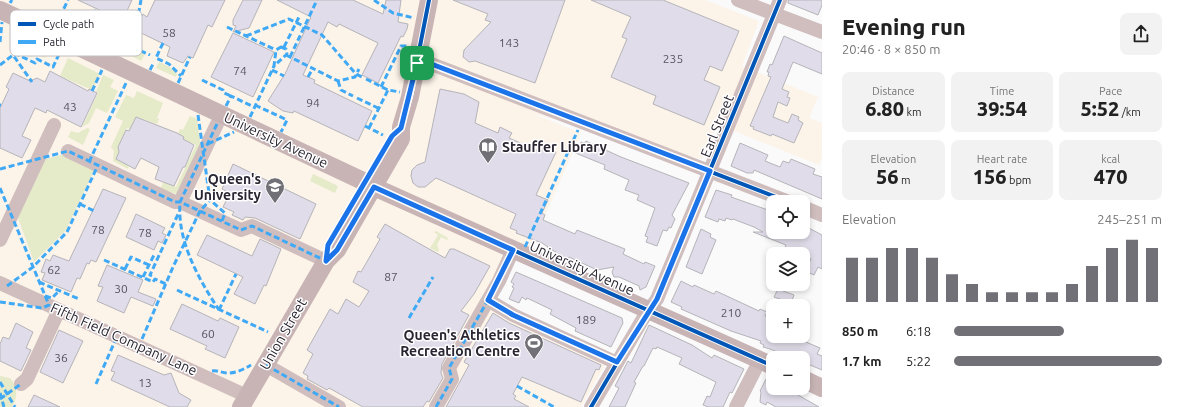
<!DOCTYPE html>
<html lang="en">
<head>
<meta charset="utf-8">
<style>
	:root { --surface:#fff; --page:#f2f2f2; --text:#222; --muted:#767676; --accent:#727077 }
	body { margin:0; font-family:Ubuntu,sans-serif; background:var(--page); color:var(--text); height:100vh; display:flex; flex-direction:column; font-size:15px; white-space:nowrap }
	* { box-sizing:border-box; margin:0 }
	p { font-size:13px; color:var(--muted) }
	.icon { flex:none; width:22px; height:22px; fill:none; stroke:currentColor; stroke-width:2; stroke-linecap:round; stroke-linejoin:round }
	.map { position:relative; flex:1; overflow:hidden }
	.details { display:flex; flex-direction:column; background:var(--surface); width:360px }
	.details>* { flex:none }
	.fabs { position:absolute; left:766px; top:195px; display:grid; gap:8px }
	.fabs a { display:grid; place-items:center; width:44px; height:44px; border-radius:8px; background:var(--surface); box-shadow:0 2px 6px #0003; font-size:20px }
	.pin { position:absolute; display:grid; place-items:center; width:34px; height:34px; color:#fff; margin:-17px; border-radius:8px; box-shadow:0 2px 6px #0006 }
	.round { display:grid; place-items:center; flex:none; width:42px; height:42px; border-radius:8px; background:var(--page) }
	.summary { display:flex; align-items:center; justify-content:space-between; height:68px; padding:0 20px }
	h1 { font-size:22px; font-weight:800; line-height:30px }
	.stats { display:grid; grid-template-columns:repeat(3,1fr); gap:6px; height:68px; padding:4px 20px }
	.stats div { display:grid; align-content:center; border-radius:8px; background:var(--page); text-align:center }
	.stats b { font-size:20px; font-weight:800 }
	.stats small { font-size:11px; font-weight:400 }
	.stats p { font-size:11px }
	.chart { height:112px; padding:8px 20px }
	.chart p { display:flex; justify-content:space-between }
	.chart svg { width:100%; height:72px; margin-top:4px; stroke:var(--accent); stroke-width:6 }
	ul { padding:0 20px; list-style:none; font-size:13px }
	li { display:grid; grid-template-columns:64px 48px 1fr; align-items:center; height:30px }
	li i { height:10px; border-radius:5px; background:var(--accent) }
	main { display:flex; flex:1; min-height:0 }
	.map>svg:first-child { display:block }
</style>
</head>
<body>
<main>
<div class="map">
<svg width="822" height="407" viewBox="0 0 822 407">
	<rect width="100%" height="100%" fill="#fafafa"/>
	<path fill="#fcf3e9" d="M 0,0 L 705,0 L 759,21 L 742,66 L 818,97 L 809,118 L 822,123 L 822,158 L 819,165 L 717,124 L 702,159 L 531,113 L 581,133 L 531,248 L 520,243 L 494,302 L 612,353 L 581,407 L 0,407 Z"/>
	<path fill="#e5eac8" d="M 25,38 L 50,48 L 45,58 L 34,53 L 31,57 L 18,51 Z
		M 131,48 L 145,54 L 141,61 L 128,54 Z
		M 68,58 L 100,74 L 92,90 L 60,76 Z
		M 159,62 L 168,66 L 177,74 L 176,77 L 156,68 Z
		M 103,75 L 114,80 L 110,87 L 118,91 L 107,113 L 96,108 L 89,123 L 82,127 L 98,93 L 96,92 Z
		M 137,91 L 163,103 L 157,118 L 159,119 L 157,124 L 136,117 L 130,129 L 127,128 L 118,149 L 129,165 L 128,169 L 113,161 L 114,151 L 111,147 L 123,121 L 115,117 L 126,95 L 134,98 Z
		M 190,116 L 197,119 L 201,149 L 177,194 L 160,189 L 164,181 L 176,187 L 196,145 L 183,139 L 184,137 L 178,134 L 180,129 L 183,130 Z
		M 87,128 L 90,129 L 83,145 L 68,137 L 71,131 L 78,133 Z
		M 61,155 L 94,170 L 66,230 L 34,262 L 17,215 L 43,160 Z
		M 313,174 L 338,186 L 335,193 L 310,181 Z
		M 436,231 L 448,238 L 447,240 L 441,237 L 437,245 L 439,250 L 438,252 L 430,248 L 438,235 L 434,232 Z
		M 0,376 L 10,378 C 18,387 18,397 12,407 L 0,407 Z"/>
	<path fill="#e0dce9" stroke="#b5b4b9" d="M 78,0 L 132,0 L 126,13 L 140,20 L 143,14 L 147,17 L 155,0 L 225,0 L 212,27 L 208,25 L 193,58 L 188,56 L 183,63 L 167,56 L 170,47 L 135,30 L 136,27 Z
		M 243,0 L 262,0 L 249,28 L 233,32 L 236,26 L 233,25 L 233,20 Z
		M 277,0 L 353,0 L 383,14 L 386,0 L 401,0 L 398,22 L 408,24 L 407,29 L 403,37 L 401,36 L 378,83 L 362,75 L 378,43 L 339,24 L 337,27 L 328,22 L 303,75 L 315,80 L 314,83 L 372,111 L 358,141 L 294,111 L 293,113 L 283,111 L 268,101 L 285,74 L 311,17 Z
		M 453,0 L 565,0 L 535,83 L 475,61 L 469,62 L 463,57 L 464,50 L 491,22 L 485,20 L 488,14 Z
		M 591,0 L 663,0 L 739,31 L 722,71 L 710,66 L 704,80 L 720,87 L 704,125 L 653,104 L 656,96 L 611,77 L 627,39 L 622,37 L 631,17 Z
		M 788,0 L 822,0 L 822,5 L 818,15 L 788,3 Z
		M 233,33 L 274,52 L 253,97 L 211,77 Z
		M 784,36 L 822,53 L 822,74 L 793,62 L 782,89 L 789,92 L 787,97 L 790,98 L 787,106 L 778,102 L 773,117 L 788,123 L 792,114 L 799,117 L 798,120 L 803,123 L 794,143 L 772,134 L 771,136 L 753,129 L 754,127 L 750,126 L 771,77 L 768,76 L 769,72 L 767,72 L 770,64 L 772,65 Z
		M 50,71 L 88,91 L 89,89 L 97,93 L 81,127 L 47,110 L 46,113 L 35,108 L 22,136 L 31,140 L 22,158 L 0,148 L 0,108 L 9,89 L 6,87 L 13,73 L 30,81 L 37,78 L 45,82 Z
		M 440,89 L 464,94 L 479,102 L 475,123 L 498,133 L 500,127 L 512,133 L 509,138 L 541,152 L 544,147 L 556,152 L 536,195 L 548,200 L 542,213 L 545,215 L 543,220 L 575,234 L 577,230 L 625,249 L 623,254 L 644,264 L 645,262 L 655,266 L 646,287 L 640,290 L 639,286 L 619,277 L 614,277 L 612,272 L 614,267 L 597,270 L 569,257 L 568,259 L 564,258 L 555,254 L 556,252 L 548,248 L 548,247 L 542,243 L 516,233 L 517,231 L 510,228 L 516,214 L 436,178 L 425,187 L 418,187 L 413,183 L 411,176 L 412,170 L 417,165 L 425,162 Z
		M 136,117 L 177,133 L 184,137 L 183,139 L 194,145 L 185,167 L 183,167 L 174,186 L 155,179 L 159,167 L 141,158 L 135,169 L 116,159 L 119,152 L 118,147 L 126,130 L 129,131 Z
		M 586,141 L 621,157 L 689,183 L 672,215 L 675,219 L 671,228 L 669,227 L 667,231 L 663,230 L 657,246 L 646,242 L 648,237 L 645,236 L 655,208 L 637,200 L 639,195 L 625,190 L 629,180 L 604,169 L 605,165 L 573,152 L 577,144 L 580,145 L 581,142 L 584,143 Z
		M 740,143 L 768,155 L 765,161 L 780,167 L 783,161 L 789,163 L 791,159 L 815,169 L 813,174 L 822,177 L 822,199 L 754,170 L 753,173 L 747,173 L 731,166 Z
		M 233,164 L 316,204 L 300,239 L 255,218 L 245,217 L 243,220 L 232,215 L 234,212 L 223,207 L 230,193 L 222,189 Z
		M 103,189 L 126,198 L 96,262 L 91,260 L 89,264 L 87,263 L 80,279 L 77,278 L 71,292 L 42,280 L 45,273 L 41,272 L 46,259 L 50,261 L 53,255 L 69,261 Z
		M 716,190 L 732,195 L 731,197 L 768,210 L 767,217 L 773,220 L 773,232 L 803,232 L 803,225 L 822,235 L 822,269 L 818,267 L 814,275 L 805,271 L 811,259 L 803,254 L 796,254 L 784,249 L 786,245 L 753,232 L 763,232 L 754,227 L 733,219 L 732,220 L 726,218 L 725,221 L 719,219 L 718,222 L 705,217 Z
		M 136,214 L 165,228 L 162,233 L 166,235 L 162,243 L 158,241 L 154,250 L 126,237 Z
		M 385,224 L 445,258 L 450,249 L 454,249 L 490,266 L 474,294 L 461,311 L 469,315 L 442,364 L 441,373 L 443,378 L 429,402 L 427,401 L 423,407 L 363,407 L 329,388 L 327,390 L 307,379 L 308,376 L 303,373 L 313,354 L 307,350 L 330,309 L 338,314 L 346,299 L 359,307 L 369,291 L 353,282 L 358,271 L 361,272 L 380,239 L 377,237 Z
		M 701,229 L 711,234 L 710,237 L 716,240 L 702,274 L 686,267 Z
		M 207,235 L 252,256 L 260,239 L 281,249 L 266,286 L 264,285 L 255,304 L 234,294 L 243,277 L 197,255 Z
		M 107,265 L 143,280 L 138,292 L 156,299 L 153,306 L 131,297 L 124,313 L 97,301 L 103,287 L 98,286 Z
		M 516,272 L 622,318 L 623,323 L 611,347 L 575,331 L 576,328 L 550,314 L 552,310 L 550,309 L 527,298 L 526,300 L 522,297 L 519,303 L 509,299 L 514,288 L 512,287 L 514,284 L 511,282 Z
		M 681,281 L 693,287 L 694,285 L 714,294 L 716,291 L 759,311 L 760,309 L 767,312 L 765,316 L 773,320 L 773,336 L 792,336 L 820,348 L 817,354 L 822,356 L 822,370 L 803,362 L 803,358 L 792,358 L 770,349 L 763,347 L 764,345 L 760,343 L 761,341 L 731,331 L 681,309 L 682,307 L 671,302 Z
		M 778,289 L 794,295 L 791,303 L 774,297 Z
		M 182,304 L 218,321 L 220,318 L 239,327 L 225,358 L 205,349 L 207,346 L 170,329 Z
		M 493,313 L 509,323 L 601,365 L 599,370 L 596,369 L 581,402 L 522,377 L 513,394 L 516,396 L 514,399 L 529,407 L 446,407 L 469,365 L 464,362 Z
		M 16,323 L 33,332 L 26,348 L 31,350 L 21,371 L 0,361 L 0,344 L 3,337 L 9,339 Z
		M 649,325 L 692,345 L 712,358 L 714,355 L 744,369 L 732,393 L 730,392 L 723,407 L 708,407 L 703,405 L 707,396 L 710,397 L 716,382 L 679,364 L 682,358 L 657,347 L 656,349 L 653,348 L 644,366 L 643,366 L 634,382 L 636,383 L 625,407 L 609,407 L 619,388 L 615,386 L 628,361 L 631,363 Z
		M 59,330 L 83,341 L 63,383 L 40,372 Z
		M 118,355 L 164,375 L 171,373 L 179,393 L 191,400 L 187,407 L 170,407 L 111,380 L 115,372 L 111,371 Z
		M 766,379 L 773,383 L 773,388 L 782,388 L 791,392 L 791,391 L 819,407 L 776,407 L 767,402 L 766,405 L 760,402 L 761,392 L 760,391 Z
		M 34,395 L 60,407 L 28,407 Z"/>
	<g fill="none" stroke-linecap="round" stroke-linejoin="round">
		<path stroke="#d0bebe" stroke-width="14" d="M 738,0 L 822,32
			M 417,63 L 434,65 L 789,202
			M 68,151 L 175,202 L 180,202 L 241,230 L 252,226 L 326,261
			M 180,202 L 217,124
			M 803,207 L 822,215
			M 0,240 L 54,125
			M 0,283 L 247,396
			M 488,300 L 513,315 L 617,363
			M 266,365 L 339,407
			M 21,384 L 27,379 L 59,310
			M 436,407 L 452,379 L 449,368 L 499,281 L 513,250
			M 591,407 L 644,317 L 657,299 L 780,0
			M 736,407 L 760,360"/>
		<path stroke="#c8b4b5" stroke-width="18" d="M 0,10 L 365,182
			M 374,187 L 773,366
			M 803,379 L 822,388
			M 241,407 L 326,261 L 337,250 L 401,139 L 401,127 L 410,97 L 429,0"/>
		<path stroke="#3fa9f5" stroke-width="3" stroke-dasharray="6 3" stroke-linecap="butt" d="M 374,0 L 393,13 L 414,18
			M 10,3 L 12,0
			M 56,25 L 68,0
			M 227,27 L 276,50
			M 23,32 L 13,55 L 32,82
			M 246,36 L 289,19 L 322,35 L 356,74 L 362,77
			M 83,37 L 96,10
			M 0,42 L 2,22
			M 124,43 L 150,55
			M 163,43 L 156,58 L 169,64 L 181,76
			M 102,47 L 116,19
			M 281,47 L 286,49 L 287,54 L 274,66 L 276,50 Z
			M 284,47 L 299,17
			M 14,53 L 35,63 L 37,59 L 53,67 L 61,50
			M 118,54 L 139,11 L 141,0
			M 286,55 L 338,81 L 355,77 L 359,69
			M 290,57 L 317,0
			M 0,65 L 13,55
			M 150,70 L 153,64
			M 272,70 L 284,76
			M 308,77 L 313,68
			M 366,79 L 388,90 L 400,92
			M 202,80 L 223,90 L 224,93 L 231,96
			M 338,81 L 341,90 L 353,96
			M 178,83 L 190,57
			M 381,87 L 401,46 L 409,46
			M 92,91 L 102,70
			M 357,98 L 378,108
			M 0,105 L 1,105
			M 255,105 L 287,120 L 281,132
			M 226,106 L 231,96 L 254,107
			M 198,115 L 210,200 L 225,213 L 222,221
			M 250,117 L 274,66
			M 217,124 L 180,202 C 177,241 198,278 219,310
			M 365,126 L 383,135
			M 369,128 L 388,90
			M 208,144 L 234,132
			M 89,162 L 127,81
			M 0,169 L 68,151 L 175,202 L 180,202 L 241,230 L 252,226 L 326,261
			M 0,188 L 49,305 L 42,308 L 0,302
			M 80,204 L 94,211
			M 525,247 L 578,130
			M 104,260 L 153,282 L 155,279 L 168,285
			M 125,269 L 131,257 L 149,265
			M 152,276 L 150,275 L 179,212
			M 143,277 L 155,253
			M 39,282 L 79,299
			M 7,286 L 33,267 L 67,232 L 98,165
			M 177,290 L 268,332
			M 45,296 L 52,298 L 59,291
			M 219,310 L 236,274
			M 409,318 L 433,277
			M 142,339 L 173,267 L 200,211 L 210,200
			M 459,350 L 468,355
			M 266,365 L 339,407
			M 212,371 C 218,370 222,373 228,373 C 237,373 244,369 251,365
			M 0,382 L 15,407
			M 96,384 L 115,341
			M 517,386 L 554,407
			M 0,393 L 4,407
			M 0,399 L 21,384
			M 436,407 L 452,379 L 449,368 L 488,300"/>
		<g stroke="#fff" stroke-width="6">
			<path id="cycleway" d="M 417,63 L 434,65 L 789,202
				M 401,127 L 410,97 L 429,0
				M 513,250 L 773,366
				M 591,407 L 644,317 L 657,299 L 780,0"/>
		</g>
		<use href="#cycleway" stroke="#0057b8" stroke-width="4"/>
	</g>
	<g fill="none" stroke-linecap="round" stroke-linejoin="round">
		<g stroke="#fff" stroke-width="8">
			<path id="route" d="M 417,63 L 434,65 L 710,171 L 657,299 L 617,362 L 513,315 L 488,300 L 513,250 L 374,187 L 337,250 L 326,261 L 328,245 L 392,136 L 401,128 Z"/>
		</g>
		<use href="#route" stroke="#1a73e8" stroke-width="5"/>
	</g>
	<defs>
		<g id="library-pin" transform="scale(1)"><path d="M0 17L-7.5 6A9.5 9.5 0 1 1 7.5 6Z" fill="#727077" stroke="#fff"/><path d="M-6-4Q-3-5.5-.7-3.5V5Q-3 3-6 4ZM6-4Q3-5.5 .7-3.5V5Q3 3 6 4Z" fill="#fff"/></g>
		<g id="university-pin" transform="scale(1)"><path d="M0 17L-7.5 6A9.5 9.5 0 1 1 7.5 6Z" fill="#727077" stroke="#fff"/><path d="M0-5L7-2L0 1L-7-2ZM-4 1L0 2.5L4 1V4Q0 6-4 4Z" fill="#fff"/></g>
		<g id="stadium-pin" transform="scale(1)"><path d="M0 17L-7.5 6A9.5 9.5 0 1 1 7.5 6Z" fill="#727077" stroke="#fff"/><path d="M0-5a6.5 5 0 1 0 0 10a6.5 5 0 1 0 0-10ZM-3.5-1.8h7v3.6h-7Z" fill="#fff"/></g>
	</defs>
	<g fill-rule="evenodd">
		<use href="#library-pin" x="488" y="147"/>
		<use href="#university-pin" x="275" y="187"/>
		<use href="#stadium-pin" x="534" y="343"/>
	</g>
	<g text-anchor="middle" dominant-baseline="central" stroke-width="3" stroke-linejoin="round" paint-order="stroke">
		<g font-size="12" fill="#57535f">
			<text x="169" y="32">58</text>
			<text x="509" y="42">143</text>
			<text x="673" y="58">235</text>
			<text x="240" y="70">74</text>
			<text x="313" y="102">94</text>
			<text x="70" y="106">43</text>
			<text x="98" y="229">78</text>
			<text x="145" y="232">78</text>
			<text x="54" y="269">62</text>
			<text x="391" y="276">87</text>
			<text x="121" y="288">30</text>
			<text x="731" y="312">210</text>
			<text x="586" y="319">189</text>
			<text x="208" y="333">60</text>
			<text x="61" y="357">36</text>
			<text x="145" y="382">13</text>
		</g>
		<g font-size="14" fill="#292531" stroke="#fff">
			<text transform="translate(717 126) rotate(-68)">Earl Street</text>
			<text transform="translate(276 140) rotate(25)">University Avenue</text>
			<text transform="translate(582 268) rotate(24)">University Avenue</text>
			<text transform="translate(283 334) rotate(-60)">Union Street</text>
			<text transform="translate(124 339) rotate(24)">Fifth Field Company Lane</text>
		</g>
		<g font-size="14" font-weight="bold" fill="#292531" stroke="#fff" text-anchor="end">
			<text x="502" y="147" text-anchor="start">Stauffer Library</text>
			<text x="261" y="179">Queen's<tspan x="261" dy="16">University</tspan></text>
			<text x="520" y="335">Queen's Athletics<tspan x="520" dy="16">Recreation Centre</tspan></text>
		</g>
	</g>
	<rect x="10" y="10" width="132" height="46" rx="6" fill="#fff" stroke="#bfbec1" stroke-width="1"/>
	<rect x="18" y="22" width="18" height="4" fill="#0057b8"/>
	<rect x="18" y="40" width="18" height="4" fill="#3fa9f5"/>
	<g font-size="11" fill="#292531">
		<text x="43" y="28">Cycle path</text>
		<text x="43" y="46">Path</text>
	</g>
</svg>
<div class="fabs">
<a><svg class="icon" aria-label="locate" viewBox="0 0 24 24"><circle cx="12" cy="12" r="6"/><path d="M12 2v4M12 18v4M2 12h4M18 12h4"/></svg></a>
<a><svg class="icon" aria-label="layers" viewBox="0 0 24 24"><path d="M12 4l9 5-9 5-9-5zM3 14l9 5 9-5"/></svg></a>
<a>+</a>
<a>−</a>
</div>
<div class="pin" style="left:417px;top:63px;background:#1e9e55"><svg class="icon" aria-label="arrive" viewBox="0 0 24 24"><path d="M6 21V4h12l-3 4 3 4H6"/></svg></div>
</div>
<section class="details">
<div class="summary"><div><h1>Evening run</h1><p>20:46 · 8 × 850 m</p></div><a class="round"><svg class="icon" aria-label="share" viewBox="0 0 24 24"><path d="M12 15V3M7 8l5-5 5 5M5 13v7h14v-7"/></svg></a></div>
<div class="stats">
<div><p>Distance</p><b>6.80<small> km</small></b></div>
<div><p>Time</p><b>39:54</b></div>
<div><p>Pace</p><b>5:52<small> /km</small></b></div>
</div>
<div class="stats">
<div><p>Elevation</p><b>56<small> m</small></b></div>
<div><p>Heart rate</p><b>156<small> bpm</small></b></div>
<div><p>kcal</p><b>470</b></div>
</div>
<div class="chart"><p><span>Elevation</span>245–251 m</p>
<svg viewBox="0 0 160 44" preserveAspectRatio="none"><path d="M5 44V17M15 44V17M25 44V11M35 44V11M45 44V17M55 44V27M65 44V33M75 44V38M85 44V38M95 44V38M105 44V38M115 44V33M125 44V22M135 44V11M145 44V6M155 44V11"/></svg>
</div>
<ul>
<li><b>850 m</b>6:18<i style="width:53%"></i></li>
<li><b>1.7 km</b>5:22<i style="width:100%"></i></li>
</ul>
</section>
</main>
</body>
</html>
